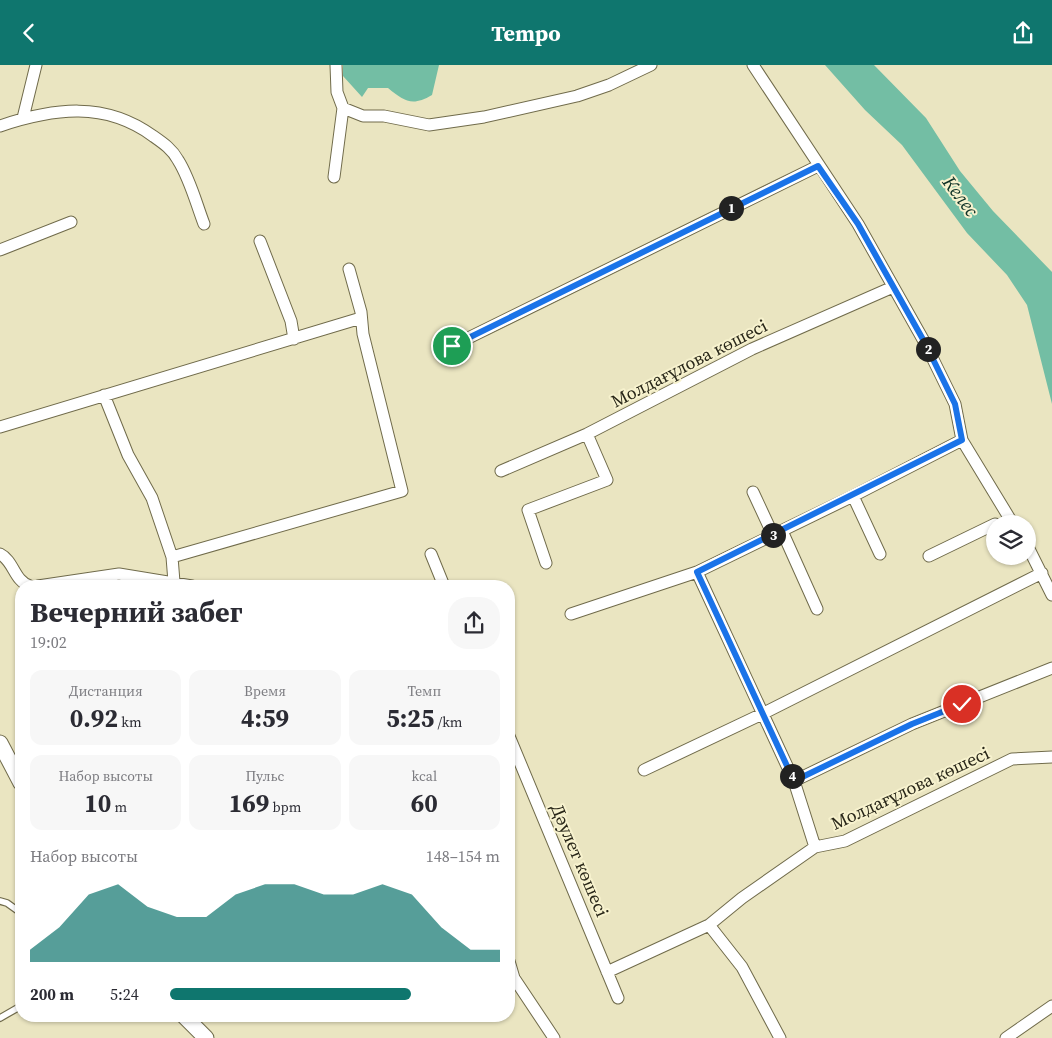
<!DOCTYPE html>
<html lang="ru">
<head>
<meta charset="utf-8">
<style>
	:root { --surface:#fff; --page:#f7f7f7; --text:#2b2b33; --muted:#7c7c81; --accent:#0f766e }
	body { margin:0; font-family:"Source Serif 4",serif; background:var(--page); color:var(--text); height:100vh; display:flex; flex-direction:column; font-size:19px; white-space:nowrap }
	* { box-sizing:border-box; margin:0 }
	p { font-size:16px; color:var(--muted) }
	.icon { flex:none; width:28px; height:28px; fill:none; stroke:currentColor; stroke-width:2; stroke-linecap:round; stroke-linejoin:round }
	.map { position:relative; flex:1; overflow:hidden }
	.side { position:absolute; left:15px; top:515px; width:500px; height:442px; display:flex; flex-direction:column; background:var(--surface); border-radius:20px; box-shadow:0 1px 4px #0004 }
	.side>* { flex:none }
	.buttons { position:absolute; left:986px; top:450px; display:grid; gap:10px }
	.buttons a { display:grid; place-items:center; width:50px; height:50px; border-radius:50%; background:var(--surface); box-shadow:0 1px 4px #0004; font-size:25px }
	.pin { position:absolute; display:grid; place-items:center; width:42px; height:42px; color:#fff; margin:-21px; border:2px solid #fff; border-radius:50%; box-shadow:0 1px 5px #0007 }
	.km { position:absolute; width:25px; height:25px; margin:-12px; border-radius:50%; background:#222; color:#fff; font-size:14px; line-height:25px; text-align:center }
	.round { display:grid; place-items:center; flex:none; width:52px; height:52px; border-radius:20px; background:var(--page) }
	.head { display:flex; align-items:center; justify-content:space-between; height:85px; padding:0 15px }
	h1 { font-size:28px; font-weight:700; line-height:38px }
	.metrics { display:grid; grid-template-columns:repeat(3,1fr); gap:8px; height:85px; padding:5px 15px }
	.metrics div { display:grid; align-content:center; border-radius:12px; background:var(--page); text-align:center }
	.metrics b { font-size:25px; font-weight:700 }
	.metrics small { font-size:14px; font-weight:400 }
	.metrics p { font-size:14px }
	.chart { height:140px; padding:10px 15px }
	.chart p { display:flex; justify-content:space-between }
	.chart svg { width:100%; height:90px; margin-top:5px; fill:var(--accent); opacity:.7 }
	ul { padding:0 15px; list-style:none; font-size:16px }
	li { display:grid; grid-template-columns:80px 60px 1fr; align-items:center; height:38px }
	li i { height:12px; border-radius:6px; background:var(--accent) }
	header { display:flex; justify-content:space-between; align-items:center; height:65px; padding:0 15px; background:var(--accent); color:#fff; font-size:22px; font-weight:700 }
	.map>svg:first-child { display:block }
</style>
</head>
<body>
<header><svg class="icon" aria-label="back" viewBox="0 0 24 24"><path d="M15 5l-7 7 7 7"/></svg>Tempo<svg class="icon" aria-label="share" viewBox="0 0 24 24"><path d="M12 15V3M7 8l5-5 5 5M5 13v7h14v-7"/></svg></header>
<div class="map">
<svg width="1052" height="973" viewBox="0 0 1052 973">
	<rect width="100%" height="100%" fill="#eae5c1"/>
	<path fill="#73bea4" d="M 343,0 L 439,0 L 432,30 C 412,42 404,36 388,23 L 368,23 L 362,32 L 343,11 Z
		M 825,0 L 874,0 L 926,53 L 960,106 L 993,146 L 1052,207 L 1052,339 L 1027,240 L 1007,210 L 967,168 L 902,80 L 865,45 Z"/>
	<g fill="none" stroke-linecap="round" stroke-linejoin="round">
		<g stroke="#706b4b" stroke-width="8">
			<path id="lane" d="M 0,836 L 7,838 L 21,848
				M 0,953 L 21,941"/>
		</g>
		<g stroke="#706b4b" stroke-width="13">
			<path id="street" d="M 336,0 L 337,27 L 343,43 L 363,51 L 384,51 L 429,60 L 484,52 L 577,31 L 609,20 L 651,0
				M 753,0 L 858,159 L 925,278 L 955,339 L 962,375 L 1013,459
				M 23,53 L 36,0
				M 0,61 C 54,43 105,36 153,71 C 163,78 172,84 178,95 C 190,114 196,138 204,159
				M 334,112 L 343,43
				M 260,176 L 291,256 L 294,274
				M 0,185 L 71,157
				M 452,281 L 818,101
				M 104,330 L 128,390 L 152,433 L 172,492 L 174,517
				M 0,362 L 361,253
				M 501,406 L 587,369 L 752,284 L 893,222
				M 753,427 L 773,470
				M 853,431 L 880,489
				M 782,466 L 817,544
				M 1028,482 L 1052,530
				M 0,489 C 14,496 14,516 30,521
				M 431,489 L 444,521
				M 929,491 L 995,459
				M 172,492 L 402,426 L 363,269 L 361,247 L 349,204
				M 546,498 L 528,445 L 607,415 L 587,369
				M 697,507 L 794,716 L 815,782
				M 38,521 L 119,509 L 192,521
				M 571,549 L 697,507 L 853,431 L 962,375
				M 509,671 L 618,933
				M 644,705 L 762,649 L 1042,508
				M 794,716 L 912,659 L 1052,603
				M 709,860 L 742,902 L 780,973
				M 509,896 L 514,913 L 554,973
				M 607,907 L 709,860 L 742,833 L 815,782 L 845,776 L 1012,694 L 1052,692
				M 1006,973 L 1052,941"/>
		</g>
		<g stroke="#706b4b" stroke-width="17">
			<path id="secondary" d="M 0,678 L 21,718
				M 184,951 L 206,973"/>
		</g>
		<use href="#lane" stroke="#fff" stroke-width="5.5"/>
		<use href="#street" stroke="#fff" stroke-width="11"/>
		<use href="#secondary" stroke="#fff" stroke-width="15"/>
	</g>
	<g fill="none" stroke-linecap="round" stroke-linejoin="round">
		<g stroke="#fff" stroke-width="10">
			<path id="route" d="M 452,281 L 818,101 L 858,159 L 925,278 L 955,339 L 962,375 L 697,507 L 794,716 L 912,659 L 962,639"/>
		</g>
		<use href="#route" stroke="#1a73e8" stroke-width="6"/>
	</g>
	<g text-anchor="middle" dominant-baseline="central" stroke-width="4" stroke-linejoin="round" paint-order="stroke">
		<g font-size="18" fill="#282618" stroke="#f7f2ce">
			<text transform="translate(689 298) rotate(-27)">Молдағұлова көшесі</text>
			<text transform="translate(910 723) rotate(-25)">Молдағұлова көшесі</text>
			<text transform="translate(580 795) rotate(67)">Дәулет көшесі</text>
		</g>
		<g font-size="19" font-style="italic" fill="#0e3227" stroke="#f7f2ce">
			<text transform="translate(961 131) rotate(53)">Келес</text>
		</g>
	</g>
</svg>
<div class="buttons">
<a><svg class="icon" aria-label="layers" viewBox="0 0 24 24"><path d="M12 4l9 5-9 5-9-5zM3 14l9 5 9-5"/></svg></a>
</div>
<div class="pin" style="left:452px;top:281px;background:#1e9e55"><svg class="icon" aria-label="arrive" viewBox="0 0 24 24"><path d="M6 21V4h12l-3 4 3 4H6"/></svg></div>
<div class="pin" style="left:962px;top:639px;background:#d93025"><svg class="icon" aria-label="check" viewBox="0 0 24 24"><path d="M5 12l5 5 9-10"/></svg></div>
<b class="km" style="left:731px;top:143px">1</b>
<b class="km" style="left:928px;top:284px">2</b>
<b class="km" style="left:773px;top:470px">3</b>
<b class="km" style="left:792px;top:711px">4</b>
<section class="side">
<div class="head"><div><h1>Вечерний забег</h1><p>19:02</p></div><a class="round"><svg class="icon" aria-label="share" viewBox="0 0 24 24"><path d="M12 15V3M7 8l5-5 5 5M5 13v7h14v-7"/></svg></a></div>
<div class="metrics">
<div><p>Дистанция</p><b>0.92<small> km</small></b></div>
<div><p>Время</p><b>4:59</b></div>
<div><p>Темп</p><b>5:25<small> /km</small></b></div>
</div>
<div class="metrics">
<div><p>Набор высоты</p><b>10<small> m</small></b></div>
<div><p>Пульс</p><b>169<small> bpm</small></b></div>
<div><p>kcal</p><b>60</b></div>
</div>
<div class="chart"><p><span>Набор высоты</span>148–154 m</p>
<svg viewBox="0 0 160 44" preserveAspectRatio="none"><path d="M0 44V38L10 27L20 11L30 6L40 17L50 22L60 22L70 11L80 6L90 6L100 11L110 11L120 6L130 11L140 27L150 38L160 38V44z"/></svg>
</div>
<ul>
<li><b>200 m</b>5:24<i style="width:73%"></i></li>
</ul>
</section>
</div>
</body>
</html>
